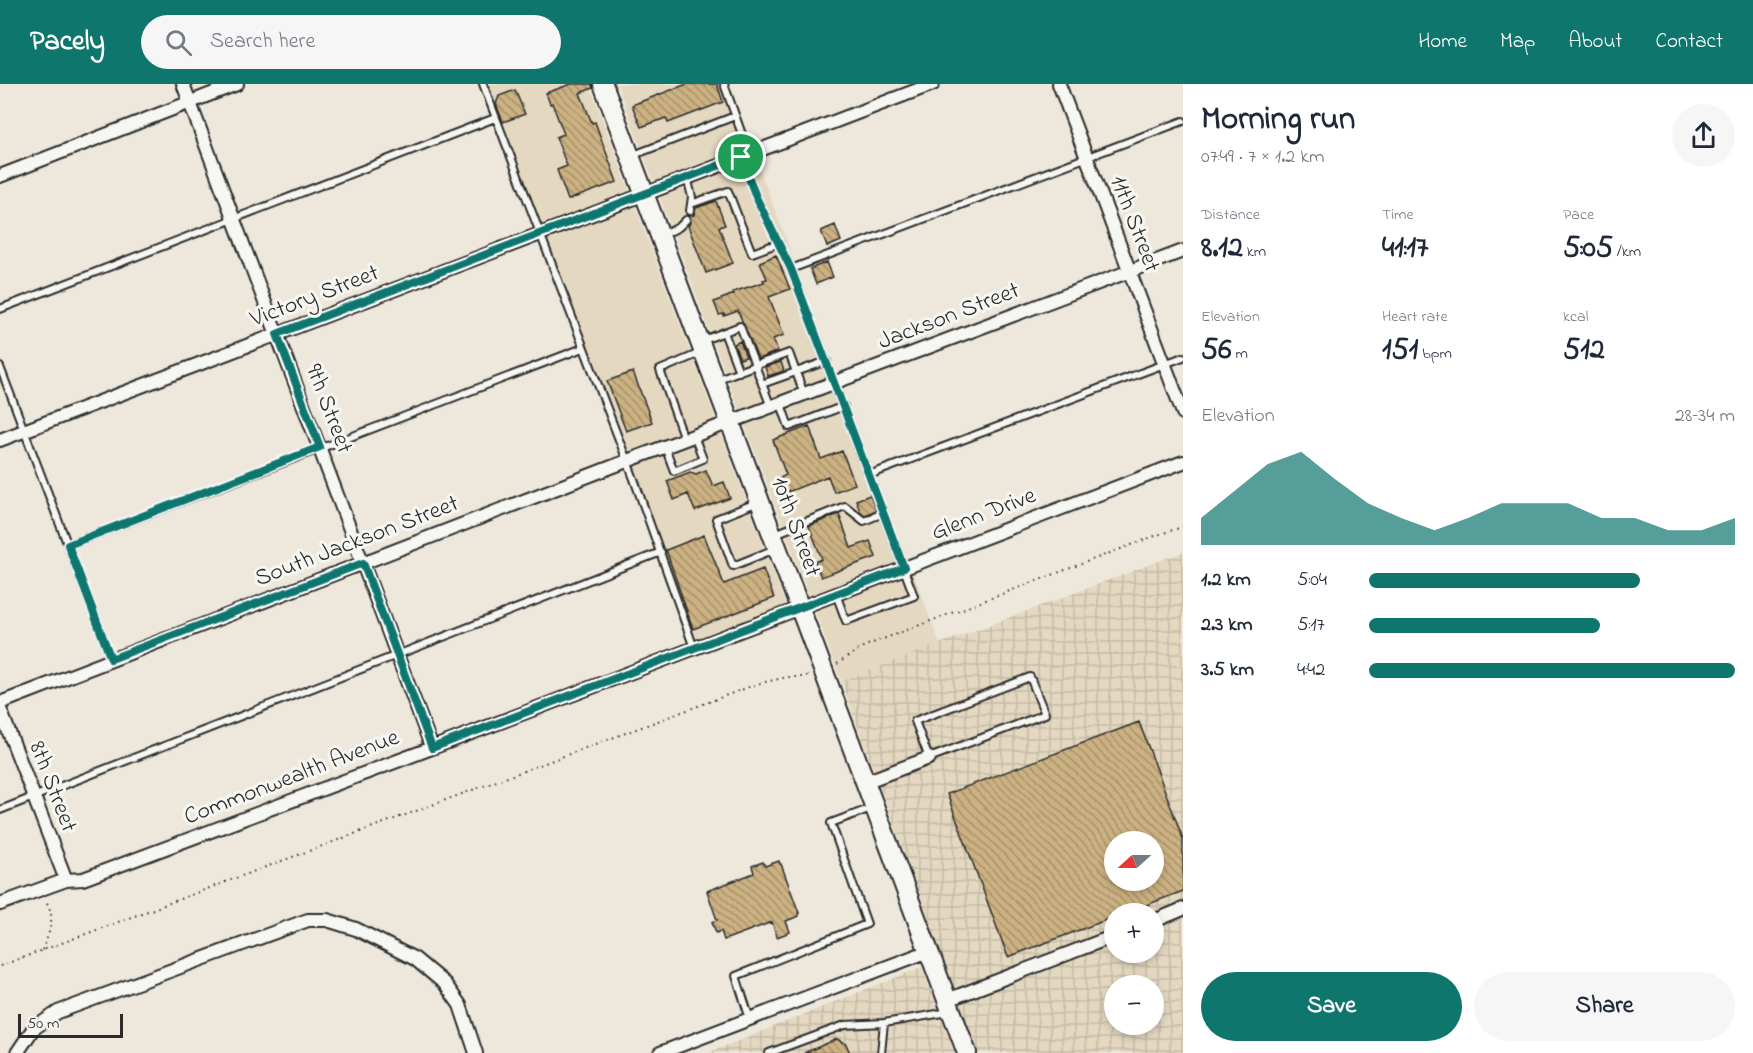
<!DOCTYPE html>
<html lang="en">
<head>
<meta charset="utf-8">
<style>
	:root { --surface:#fff; --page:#f6f6f7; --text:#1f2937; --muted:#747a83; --accent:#0f766e }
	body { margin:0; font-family:"Indie Flower",sans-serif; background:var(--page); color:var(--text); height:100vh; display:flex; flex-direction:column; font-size:22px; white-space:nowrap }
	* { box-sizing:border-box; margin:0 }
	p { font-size:20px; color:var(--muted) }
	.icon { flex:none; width:33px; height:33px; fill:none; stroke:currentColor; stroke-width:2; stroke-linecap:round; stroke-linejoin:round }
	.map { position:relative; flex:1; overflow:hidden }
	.details { display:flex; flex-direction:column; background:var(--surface); width:570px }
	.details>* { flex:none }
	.needle { width:39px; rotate:249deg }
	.fabs { position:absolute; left:1104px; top:747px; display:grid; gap:12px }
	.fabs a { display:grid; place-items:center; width:60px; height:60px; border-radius:50%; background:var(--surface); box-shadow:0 3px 9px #0003; font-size:30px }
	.scale { position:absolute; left:18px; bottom:15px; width:105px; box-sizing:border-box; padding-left:6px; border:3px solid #2b2b2b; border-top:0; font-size:16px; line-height:21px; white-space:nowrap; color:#2b2b2b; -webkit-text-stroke:4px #f6f6f2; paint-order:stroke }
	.pin { position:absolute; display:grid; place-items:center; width:51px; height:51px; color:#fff; margin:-26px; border:3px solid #fff; border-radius:50%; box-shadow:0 2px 6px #0007 }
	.round { display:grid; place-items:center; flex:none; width:63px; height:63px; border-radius:32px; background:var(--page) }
	.headline { display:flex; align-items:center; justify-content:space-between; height:102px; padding:0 18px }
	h1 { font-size:33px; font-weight:700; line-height:45px }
	.stats { display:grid; grid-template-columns:repeat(3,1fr); gap:9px; height:102px; padding:6px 18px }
	.stats div { display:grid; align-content:center }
	.stats b { font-size:30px; font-weight:700 }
	.stats small { font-size:16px; font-weight:400 }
	.stats p { font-size:16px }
	.chart { height:168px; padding:12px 18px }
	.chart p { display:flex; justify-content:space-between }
	.chart svg { width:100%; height:108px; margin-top:6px; fill:var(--accent); opacity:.7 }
	.button { display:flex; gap:12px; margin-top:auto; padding:12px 18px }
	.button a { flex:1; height:69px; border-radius:36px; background:var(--accent); color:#fff; font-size:24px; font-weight:700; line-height:69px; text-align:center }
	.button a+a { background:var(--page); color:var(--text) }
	ul { padding:0 18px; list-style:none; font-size:20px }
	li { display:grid; grid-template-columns:96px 72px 1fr; align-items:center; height:45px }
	li i { height:15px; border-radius:8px; background:var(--accent) }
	header { display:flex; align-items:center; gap:36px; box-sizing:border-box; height:84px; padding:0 30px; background:var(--accent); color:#fff }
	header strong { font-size:28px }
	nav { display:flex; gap:33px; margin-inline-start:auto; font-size:21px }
	.search { width:420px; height:54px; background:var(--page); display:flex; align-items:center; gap:15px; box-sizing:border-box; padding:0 21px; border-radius:33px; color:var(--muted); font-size:22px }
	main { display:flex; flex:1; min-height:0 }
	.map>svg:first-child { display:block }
</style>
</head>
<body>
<header>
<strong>Pacely</strong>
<div class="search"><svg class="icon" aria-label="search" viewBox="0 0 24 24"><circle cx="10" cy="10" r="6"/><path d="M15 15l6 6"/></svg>Search here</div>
<nav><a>Home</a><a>Map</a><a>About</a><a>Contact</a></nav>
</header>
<main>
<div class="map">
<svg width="1183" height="969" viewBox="0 0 1183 969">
	<defs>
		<pattern id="industrial-grid" width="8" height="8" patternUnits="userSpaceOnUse" patternTransform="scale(1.5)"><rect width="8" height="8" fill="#e4d8c1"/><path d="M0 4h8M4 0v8" fill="none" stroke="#c4baa6"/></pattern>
		<pattern id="building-back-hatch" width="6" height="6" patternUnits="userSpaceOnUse" patternTransform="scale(1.5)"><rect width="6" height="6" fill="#ccb282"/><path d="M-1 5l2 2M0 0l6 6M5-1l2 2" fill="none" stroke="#a6916b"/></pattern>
	</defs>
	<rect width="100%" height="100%" fill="#eee8dc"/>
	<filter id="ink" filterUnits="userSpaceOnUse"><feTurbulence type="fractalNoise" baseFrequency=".0167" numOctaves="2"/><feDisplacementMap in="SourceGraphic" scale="12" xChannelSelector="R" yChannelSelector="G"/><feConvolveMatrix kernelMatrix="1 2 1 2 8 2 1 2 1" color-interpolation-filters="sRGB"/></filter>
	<g filter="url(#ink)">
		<path fill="#e4d8c1" d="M 480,0 L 589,0 L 792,537 L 696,572 Z
			M 617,0 L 727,0 L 940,560 L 841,597 Z"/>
		<path fill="url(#industrial-grid)" fill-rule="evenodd" d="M 1183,468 L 1183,969 L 978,969 L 841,597 ZM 1114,758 L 1154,758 L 1154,796 L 1114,796 ZM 1114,830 L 1154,830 L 1154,868 L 1114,868 ZM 1114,902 L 1154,902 L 1154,940 L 1114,940 Z
			M 922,883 L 955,969 L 708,969 Z"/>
		<path fill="url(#building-back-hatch)" stroke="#2b2b2b" stroke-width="1.5" fill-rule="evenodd" d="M 571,0 L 592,0 L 593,4 L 580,9 L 592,39 L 595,38 L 617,98 L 568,116 L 557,86 L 567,82 L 556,53 L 564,50 L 552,19 L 550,20 L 546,9 Z
			M 687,0 L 717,0 L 723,18 L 668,39 L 666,34 L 641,43 L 632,21 Z
			M 515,6 L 525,30 L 503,38 L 496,20 L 499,12 Z
			M 716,117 L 725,141 L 719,143 L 733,179 L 706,189 L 688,142 L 691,137 L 689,132 L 694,131 L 696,124 Z
			M 835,141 L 841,157 L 827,163 L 821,147 Z
			M 776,171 L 790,205 L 769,213 L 784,251 L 773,255 L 778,267 L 758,275 L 738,227 L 724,232 L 724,230 L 719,231 L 714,218 L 734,210 L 733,208 L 764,198 L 763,196 L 767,195 L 760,178 Z
			M 827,178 L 833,193 L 816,200 L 810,185 Z
			M 740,257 L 746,273 L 740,275 L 734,260 Z
			M 781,278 L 784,287 L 768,292 L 765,283 Z
			M 633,288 L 652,338 L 626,347 L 607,297 Z
			M 809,342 L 821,375 L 842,367 L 855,400 L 834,408 L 828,392 L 788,408 L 788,406 L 783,408 L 778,395 L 786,391 L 773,356 Z
			M 706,386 L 713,402 L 724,398 L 730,414 L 695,427 L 688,410 L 674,416 L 667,397 L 690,388 L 696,390 Z
			M 870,411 L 876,426 L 865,431 L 860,427 L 856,416 Z
			M 839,430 L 851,464 L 870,457 L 876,473 L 821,493 L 815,478 L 822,475 L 809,442 Z
			M 704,451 L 724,500 L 763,485 L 774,514 L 693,545 L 666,466 Z
			M 1139,638 L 1183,755 L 1183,807 L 1123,830 L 1114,830 L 1114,833 L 1008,873 L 947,710 ZM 1114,758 L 1154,758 L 1154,796 L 1114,796 Z
			M 779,777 L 780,780 L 781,780 L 799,829 L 798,829 L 799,832 L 786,837 L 790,848 L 777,853 L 772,838 L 724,856 L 721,847 L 716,849 L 712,838 L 717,836 L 707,807 L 754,789 L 752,782 L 763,778 L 765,782 Z
			M 837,955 L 846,960 L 850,969 L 804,969 Z"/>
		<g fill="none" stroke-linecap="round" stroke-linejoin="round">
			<g stroke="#2b2b2b" stroke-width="10">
				<path id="lane" d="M 483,0 L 634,395 L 694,564
					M 724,0 L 749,70
					M 631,72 L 735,32
					M 741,73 L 756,113 L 791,185 L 914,512 L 846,537 L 836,510
					M 687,93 L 692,113 L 690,127
					M 691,120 L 728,107 L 752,169 L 779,159
					M 661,152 L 679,143 L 686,136
					M 791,185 L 1183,37
					M 0,225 L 495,34
					M 724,248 L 739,288
					M 701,257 L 740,242 L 771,323
					M 0,283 L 111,575
					M 718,295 L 789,269 L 804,310
					M 762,300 L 827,277
					M 781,320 L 789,343 L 844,322
					M 684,355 L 660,286 L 700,269
					M 665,363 L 674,387 L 703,375 L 694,352
					M 869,391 L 1183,273
					M 756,419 L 716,435 L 733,482 L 775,465
					M 775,450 L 845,422 L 864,437 L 883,429
					M 68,461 L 583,264
					M 1030,593 L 1045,630 L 929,674 L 915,637 Z
					M 0,726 L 661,468
					M 750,935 L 736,892 L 867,840 L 831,739 L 874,723
					M 769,969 L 845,941 L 884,939 L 949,928
					M 881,969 L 884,939"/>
			</g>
			<g stroke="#2b2b2b" stroke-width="16">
				<path id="street" d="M 183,0 L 432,664
					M 1059,0 L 1183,329
					M 0,92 L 237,0
					M 0,356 L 933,0
					M 0,619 L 627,377 L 1183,167
					M 0,625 L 66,796
					M 865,698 L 929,674
					M 0,820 L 66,796 L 83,795 L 432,664 L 1183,378
					M 1154,837 L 1183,825
					M 947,916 L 1114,852
					M 17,969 L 33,945 L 58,928 L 308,836 L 327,836 L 356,845 L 415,875 L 445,900 L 460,921 L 476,969
					M 660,969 L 929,867"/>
			</g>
			<g stroke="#2b2b2b" stroke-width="22">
				<path id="secondary" d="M 603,0 L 967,969"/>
			</g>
			<path stroke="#2b2b2b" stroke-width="2" stroke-dasharray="1.5 4.5" stroke-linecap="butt" d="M 837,580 L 863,563 L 875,558 L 1163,449 L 1183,443
				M 42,866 C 49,850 57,832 45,816
				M 0,882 L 757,600 L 787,593 L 804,593 L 809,591"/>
			<use href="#lane" stroke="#f6f6f2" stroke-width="6"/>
			<use href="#street" stroke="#f6f6f2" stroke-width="12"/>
			<use href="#secondary" stroke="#f6f6f2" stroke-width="18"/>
		</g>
	</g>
	<g fill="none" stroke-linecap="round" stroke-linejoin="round" filter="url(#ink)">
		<g stroke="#fff" stroke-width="12">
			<path id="route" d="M 741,73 L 756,113 L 791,185 L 904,484 L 432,664 L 363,479 L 111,575 L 68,461 L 320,363 L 277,250 Z"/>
		</g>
		<use href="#route" stroke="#0f766e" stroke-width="8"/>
	</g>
	<g text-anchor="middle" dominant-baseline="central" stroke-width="6" stroke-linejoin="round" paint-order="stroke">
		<g font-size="24" fill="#2b2b2b" stroke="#f6f6f2">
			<text transform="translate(1134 140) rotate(69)">11th Street</text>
			<text transform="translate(315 213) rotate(-21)">Victory Street</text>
			<text transform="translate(949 233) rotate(-21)">Jackson Street</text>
			<text transform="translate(328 325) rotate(69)">9th Street</text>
			<text transform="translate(984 431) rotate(-21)">Glenn Drive</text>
			<text transform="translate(795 443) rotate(70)">10th Street</text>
			<text transform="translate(357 458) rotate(-21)">South Jackson Street</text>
			<text transform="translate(292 694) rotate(-21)">Commonwealth Avenue</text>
			<text transform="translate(52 703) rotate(69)">8th Street</text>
		</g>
	</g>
</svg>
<div class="fabs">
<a><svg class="needle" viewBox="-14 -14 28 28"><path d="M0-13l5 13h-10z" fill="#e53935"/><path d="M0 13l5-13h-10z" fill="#747a83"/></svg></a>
<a>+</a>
<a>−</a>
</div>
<div class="scale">50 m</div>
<div class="pin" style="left:741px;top:73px;background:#1e9e55"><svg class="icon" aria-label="arrive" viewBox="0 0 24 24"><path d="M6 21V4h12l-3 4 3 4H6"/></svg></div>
</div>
<section class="details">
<div class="headline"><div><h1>Morning run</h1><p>07:49 · 7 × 1.2 km</p></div><a class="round"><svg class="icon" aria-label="share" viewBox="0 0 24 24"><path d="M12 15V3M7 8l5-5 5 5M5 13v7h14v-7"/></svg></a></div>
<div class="stats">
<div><p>Distance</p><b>8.12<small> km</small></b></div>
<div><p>Time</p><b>41:17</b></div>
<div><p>Pace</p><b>5:05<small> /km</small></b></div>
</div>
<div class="stats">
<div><p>Elevation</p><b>56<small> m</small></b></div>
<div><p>Heart rate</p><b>151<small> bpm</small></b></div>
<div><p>kcal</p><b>512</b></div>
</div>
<div class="chart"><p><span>Elevation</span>28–34 m</p>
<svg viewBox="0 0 160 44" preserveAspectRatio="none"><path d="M0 44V33L10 22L20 11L30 6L40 17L50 27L60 33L70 38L80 33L90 27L100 27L110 27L120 33L130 33L140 38L150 38L160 33V44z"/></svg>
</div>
<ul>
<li><b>1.2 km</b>5:04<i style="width:74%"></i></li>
<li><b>2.3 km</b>5:17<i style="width:63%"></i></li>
<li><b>3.5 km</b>4:42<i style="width:100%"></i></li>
</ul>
<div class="button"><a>Save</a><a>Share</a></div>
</section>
</main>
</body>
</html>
